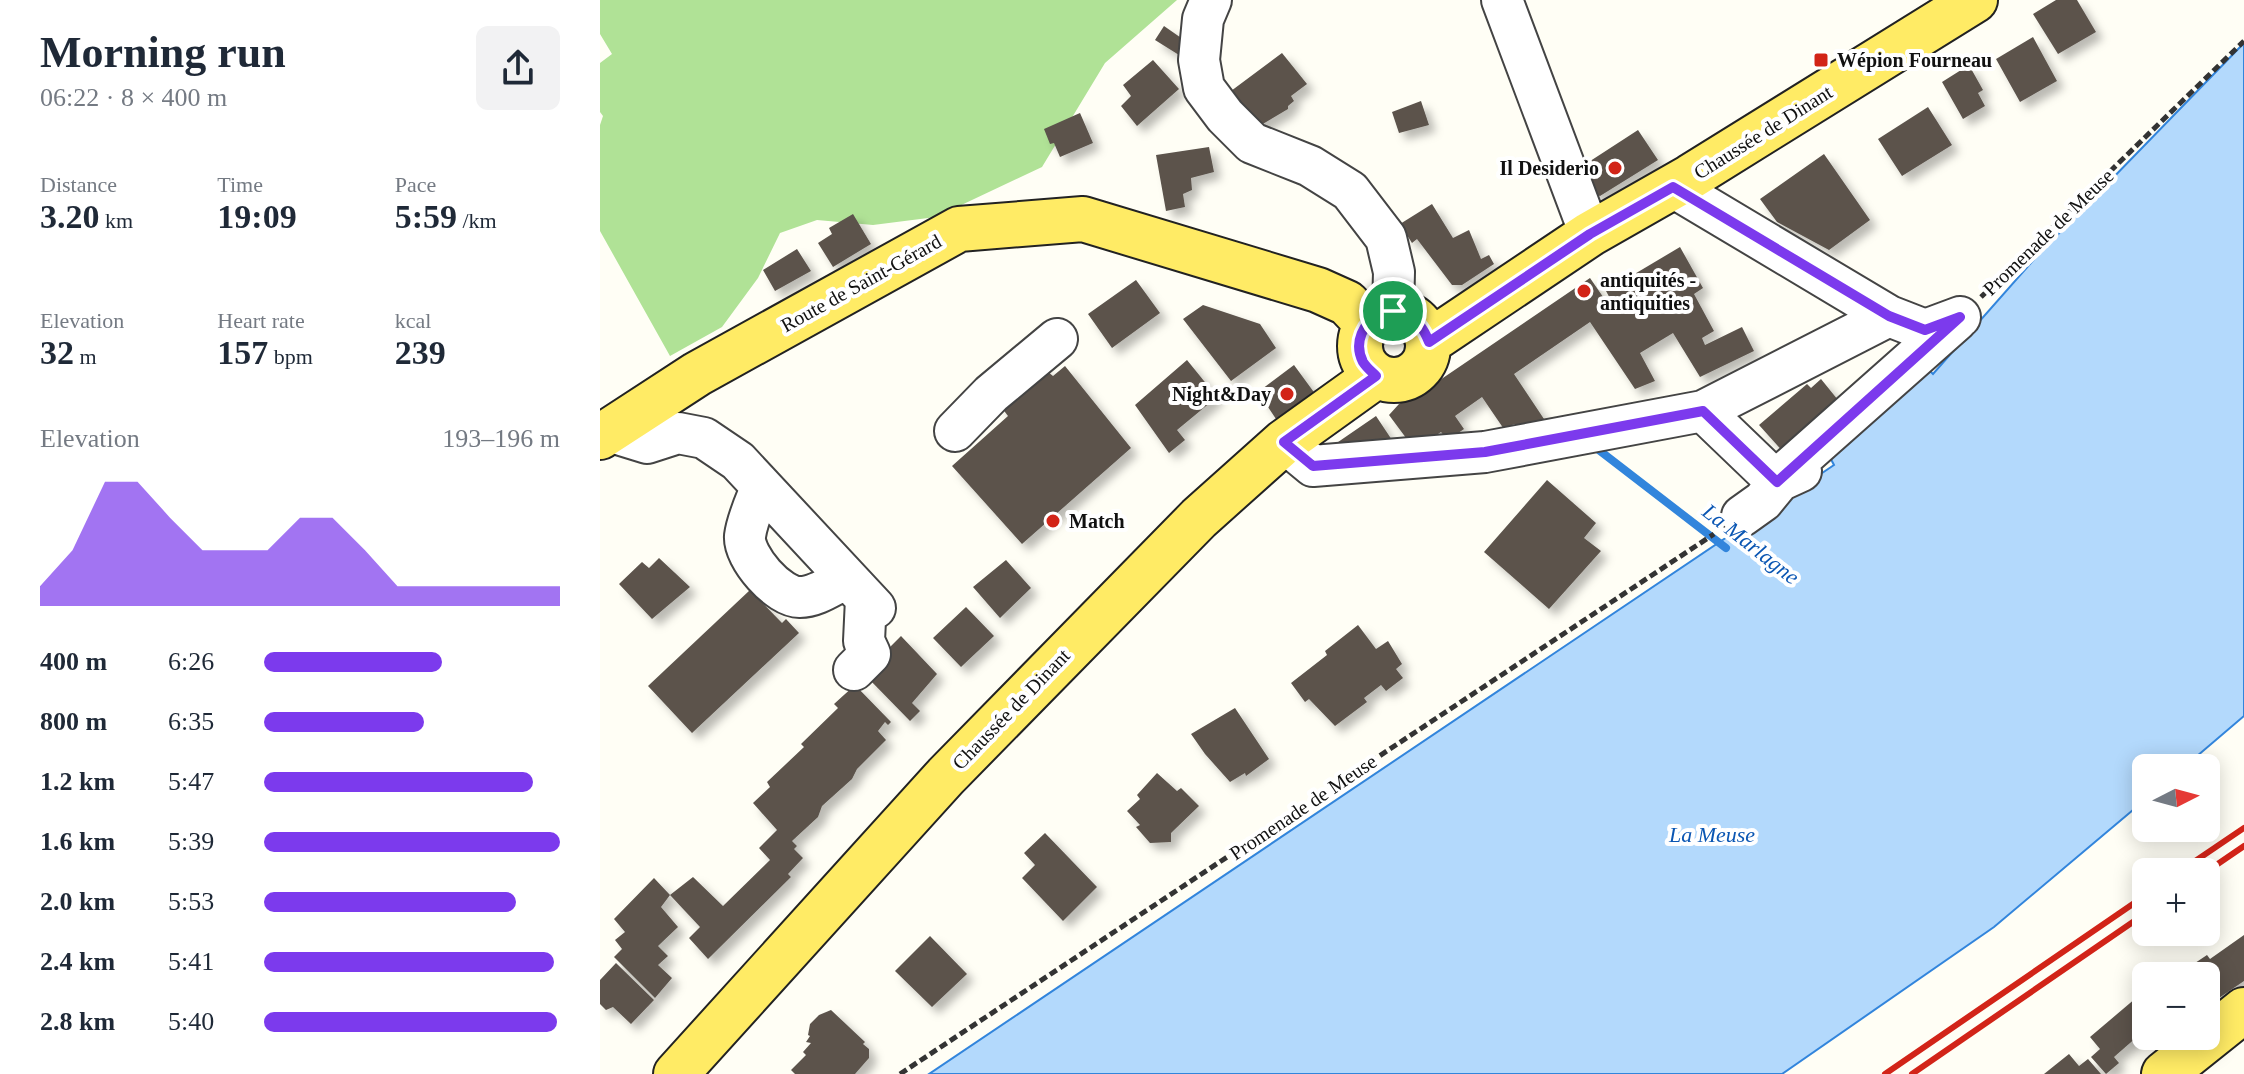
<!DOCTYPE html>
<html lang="en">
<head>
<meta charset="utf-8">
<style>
	:root { --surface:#fff; --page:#f2f2f3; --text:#1f2937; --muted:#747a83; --accent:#7c3aed }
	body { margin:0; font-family:"Times New Roman",serif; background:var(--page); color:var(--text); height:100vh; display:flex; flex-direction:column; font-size:30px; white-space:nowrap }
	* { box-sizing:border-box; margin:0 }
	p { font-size:26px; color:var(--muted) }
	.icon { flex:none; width:44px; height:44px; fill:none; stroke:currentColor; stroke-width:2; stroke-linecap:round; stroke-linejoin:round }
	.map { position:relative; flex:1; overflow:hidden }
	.side { display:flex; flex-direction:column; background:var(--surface); width:600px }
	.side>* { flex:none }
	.needle { width:52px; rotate:84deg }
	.tools { position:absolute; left:1532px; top:754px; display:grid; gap:16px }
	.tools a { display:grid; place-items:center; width:88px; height:88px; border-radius:12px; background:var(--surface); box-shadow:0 4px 20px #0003; font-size:40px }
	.pin { position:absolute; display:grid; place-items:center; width:68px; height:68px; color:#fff; margin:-34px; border:4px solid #fff; border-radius:50%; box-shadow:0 2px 8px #0007 }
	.round { display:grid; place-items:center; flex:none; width:84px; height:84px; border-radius:12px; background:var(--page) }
	.head { display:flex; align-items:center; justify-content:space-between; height:136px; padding:0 40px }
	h1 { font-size:44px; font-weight:700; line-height:60px }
	.stats { display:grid; grid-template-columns:repeat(3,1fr); gap:12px; height:136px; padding:8px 40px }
	.stats div { display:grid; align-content:center }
	.stats b { font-size:34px; font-weight:700 }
	.stats small { font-size:22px; font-weight:400 }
	.stats p { font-size:22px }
	.chart { height:224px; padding:16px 40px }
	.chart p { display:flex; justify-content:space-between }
	.chart svg { width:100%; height:144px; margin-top:8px; fill:var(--accent); opacity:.7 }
	ul { padding:0 40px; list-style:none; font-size:26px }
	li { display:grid; grid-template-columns:128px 96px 1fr; align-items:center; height:60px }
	li i { height:20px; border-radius:10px; background:var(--accent) }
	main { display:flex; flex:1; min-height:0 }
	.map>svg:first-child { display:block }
</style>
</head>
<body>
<main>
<section class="side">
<div class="head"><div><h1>Morning run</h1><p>06:22 · 8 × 400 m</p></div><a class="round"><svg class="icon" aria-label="share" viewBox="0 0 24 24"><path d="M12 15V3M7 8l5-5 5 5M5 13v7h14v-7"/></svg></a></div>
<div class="stats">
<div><p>Distance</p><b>3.20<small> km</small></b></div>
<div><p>Time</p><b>19:09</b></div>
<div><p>Pace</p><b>5:59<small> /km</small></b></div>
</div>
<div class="stats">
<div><p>Elevation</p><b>32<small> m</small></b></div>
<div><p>Heart rate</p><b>157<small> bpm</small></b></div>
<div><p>kcal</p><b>239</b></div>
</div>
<div class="chart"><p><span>Elevation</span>193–196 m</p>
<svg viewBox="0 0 160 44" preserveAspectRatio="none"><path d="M0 44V38L10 27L20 6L30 6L40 17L50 27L60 27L70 27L80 17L90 17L100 27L110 38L120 38L130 38L140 38L150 38L160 38V44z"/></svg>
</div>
<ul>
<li><b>400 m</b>6:26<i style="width:60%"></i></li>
<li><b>800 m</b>6:35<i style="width:54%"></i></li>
<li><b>1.2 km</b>5:47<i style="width:91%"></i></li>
<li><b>1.6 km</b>5:39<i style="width:100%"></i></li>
<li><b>2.0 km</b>5:53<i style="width:85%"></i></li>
<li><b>2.4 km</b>5:41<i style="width:98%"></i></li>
<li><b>2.8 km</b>5:40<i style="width:99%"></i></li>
</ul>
</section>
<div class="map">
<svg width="1644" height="1074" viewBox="0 0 1644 1074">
	<defs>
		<filter id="shadow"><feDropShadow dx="7" dy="7" stdDeviation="4" flood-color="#0004"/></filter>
	</defs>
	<rect width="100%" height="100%" fill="#fffef5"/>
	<path fill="#b0e296" d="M 0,0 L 577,0 L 505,63 L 442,167 L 336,217 L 273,225 L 217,220 L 180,233 L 158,278 L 122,327 L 70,356 L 0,231 L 0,125 L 3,116 L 0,112 L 0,63 L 12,54 L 0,34 Z"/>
	<path fill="#b3d9fc" stroke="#3285dc" stroke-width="2" d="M 1644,43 L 1644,716 L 1583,768 L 1546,768 L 1546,799 L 1394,927 L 1182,1074 L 329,1074 L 1234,465 L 1226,450 L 1321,362 L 1333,374 L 1437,256 Z"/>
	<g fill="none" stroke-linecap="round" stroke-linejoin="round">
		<path stroke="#3285dc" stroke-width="8" d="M 991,444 L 1126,548"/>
	</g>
	<path fill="#5b534c" filter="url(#shadow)" d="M 1456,0 L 1477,0 L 1496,32 L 1458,54 L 1433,14 Z
		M 564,26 L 587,42 L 579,55 L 555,40 Z
		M 1433,37 L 1457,81 L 1420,102 L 1396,59 Z
		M 682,53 L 707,84 L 691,96 L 694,101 L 688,106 L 688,109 L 656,128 L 631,91 Z
		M 553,60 L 579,89 L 537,126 L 521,106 L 531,96 L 523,85 Z
		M 1369,65 L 1383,90 L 1378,93 L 1385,106 L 1363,119 L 1342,82 Z
		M 821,101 L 829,125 L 799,133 L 792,112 Z
		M 1328,107 L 1352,145 L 1302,176 L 1278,139 Z
		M 480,113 L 493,143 L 460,157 L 454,143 L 450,144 L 444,129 Z
		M 1038,130 L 1058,160 L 1000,196 L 990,192 L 981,167 Z
		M 609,147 L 614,172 L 591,178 L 592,190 L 583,194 L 585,207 L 566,211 L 556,155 Z
		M 1224,154 L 1270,220 L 1229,250 L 1177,222 L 1160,199 Z
		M 832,204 L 853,238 L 869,230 L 881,259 L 889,255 L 894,264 L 862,285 L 852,285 L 817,239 L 812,243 L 800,224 Z
		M 253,214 L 271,244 L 233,267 L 218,243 L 232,234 L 229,228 Z
		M 1080,247 L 1103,288 L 1094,294 L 1114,331 L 1102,338 L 1105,345 L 1142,327 L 1154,351 L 1100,377 L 1073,333 L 1040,353 L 1055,381 L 1035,389 L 990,322 L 914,374 L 952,431 L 929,436 L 915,424 L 912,425 L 915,434 L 910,438 L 882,397 L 855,416 L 864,429 L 848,440 L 841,432 L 829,440 L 826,437 L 812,446 L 789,415 L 799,404 L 837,382 L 990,278 L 1010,307 L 1014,306 L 1006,291 Z
		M 197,249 L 211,271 L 175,291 L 163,270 Z
		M 536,280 L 560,313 L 512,348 L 488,314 Z
		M 603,305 L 660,324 L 676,348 L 631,381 L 583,319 Z
		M 587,360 L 617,397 L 577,430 L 585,440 L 569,453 L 535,405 Z
		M 694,365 L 716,395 L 678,422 L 658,392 Z
		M 465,366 L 531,448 L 422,544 L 352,466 L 408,416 L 399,404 L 442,367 L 453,376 Z
		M 1221,379 L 1238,400 L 1187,456 L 1159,425 L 1207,384 L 1211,388 Z
		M 776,416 L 800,452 L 725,451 Z
		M 947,480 L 996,523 L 984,538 L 1001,551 L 949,609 L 884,552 Z
		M 59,558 L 90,587 L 52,619 L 19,584 L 42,562 L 49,568 Z
		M 406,560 L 431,588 L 400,618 L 373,587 Z
		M 150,590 L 182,623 L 186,619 L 199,633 L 92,733 L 48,686 Z
		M 366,607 L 394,636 L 361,667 L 333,638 Z
		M 758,625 L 776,649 L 788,641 L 802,664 L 796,669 L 803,678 L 786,691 L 781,685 L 764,698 L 767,702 L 735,726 L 709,699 L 705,702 L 691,683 L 727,655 L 725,651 Z
		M 301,636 L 337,674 L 312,703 L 320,711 L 310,721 L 267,677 L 291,656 L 286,651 Z
		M 255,685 L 291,722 L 288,725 L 285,722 L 278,731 L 286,740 L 257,769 L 252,779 L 222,806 L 218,817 L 192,841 L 197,846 L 194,849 L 203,858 L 188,874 L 191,877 L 108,959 L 89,938 L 100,927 L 70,895 L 93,877 L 123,906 L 170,860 L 159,848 L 177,830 L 153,803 L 170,787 L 167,782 L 204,747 L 201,744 L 238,708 L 234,704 Z
		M 635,708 L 669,759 L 646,776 L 645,773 L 630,782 L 605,754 L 591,734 Z
		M 557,773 L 577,791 L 581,788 L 599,806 L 571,833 L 571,842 L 550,843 L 536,827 L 540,825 L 527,811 L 540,799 L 537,795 Z
		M 445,833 L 497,887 L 463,921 L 422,878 L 435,865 L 424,853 Z
		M 54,878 L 70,895 L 61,907 L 78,927 L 58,946 L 68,956 L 58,965 L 72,978 L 55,998 L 14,957 L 22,949 L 15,940 L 25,932 L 14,919 Z
		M 1644,935 L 1644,981 L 1613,1002 L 1606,992 L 1606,976 L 1595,976 L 1589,967 L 1607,955 L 1610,959 Z
		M 330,936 L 367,974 L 332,1007 L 295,971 Z
		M 16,963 L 54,1000 L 31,1024 L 13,1007 L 6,1010 L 0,1004 L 0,980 Z
		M 1536,998 L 1546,1009 L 1546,1029 L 1514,1057 L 1519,1063 L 1506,1074 L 1491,1057 L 1500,1049 L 1490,1037 Z
		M 231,1010 L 265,1042 L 263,1044 L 269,1049 L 269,1058 L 255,1074 L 195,1074 L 191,1070 L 206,1055 L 203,1052 L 211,1043 L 206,1042 L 210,1036 L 208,1035 L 210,1024 L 219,1015 Z
		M 1469,1054 L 1479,1066 L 1488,1059 L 1501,1074 L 1444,1074 Z"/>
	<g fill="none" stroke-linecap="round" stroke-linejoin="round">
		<g stroke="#444" stroke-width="44">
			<path id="minor" d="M 611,0 L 603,19 L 599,60 L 604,88 L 625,116 L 652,143 L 710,166 L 750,191 L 786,238 L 794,272 L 793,311
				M 902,0 L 990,234
				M 1073,187 L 1289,316 L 1325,330 L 1360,317
				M 1103,411 L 1177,482 L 1201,471
				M 8,431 L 47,443 L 78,433 L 104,438 L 138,461 L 275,608
				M 355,431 L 391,394 L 457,339
				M 684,442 L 713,466 L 885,452 L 1103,411 L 1289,316
				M 161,488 C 155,503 147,520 145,536 C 143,557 179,598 200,597 C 216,597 232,585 247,578
				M 1142,516 L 1163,501 L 1190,468 L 1357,320
				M 254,670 L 270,654 L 264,641 L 266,599"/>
		</g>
		<g stroke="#222" stroke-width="48">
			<path id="major" d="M760 346a34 34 0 1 1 68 0a34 34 0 1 1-68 0Z
				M 829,342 L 990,234 L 1090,177 L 1375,0
				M 0,437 L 97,374 L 359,229 L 483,219 L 718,290 L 747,303 L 767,324
				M 76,1074 L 346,776 L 599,518 L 684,442 L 776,376
				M 1564,1074 L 1644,1010"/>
		</g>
		<path stroke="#333" stroke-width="5" stroke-dasharray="8 4" stroke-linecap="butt" d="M 1381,297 L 1644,41
			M 300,1074 L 1114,534"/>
		<use href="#minor" stroke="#fff" stroke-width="40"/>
		<use href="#major" stroke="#ffeb65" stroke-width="44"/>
		<path stroke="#d22418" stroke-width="6" d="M 1579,872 L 1644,828
			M 1606,872 L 1644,846
			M 1285,1074 L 1546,895
			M 1312,1074 L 1546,913"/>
	</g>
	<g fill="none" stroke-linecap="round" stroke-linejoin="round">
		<g stroke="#fff" stroke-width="16">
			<path id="route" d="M 1073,187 L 1289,316 L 1325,330 L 1360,317 L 1177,482 L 1103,411 L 885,452 L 713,466 L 684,442 L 776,376 C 772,372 766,367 763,362 C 743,322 806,282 829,342 L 990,234 Z"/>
		</g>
		<use href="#route" stroke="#7c3aed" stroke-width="10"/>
	</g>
	<g fill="#d22418" stroke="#fff" stroke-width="3">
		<rect x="1213" y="52" width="16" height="16" rx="4"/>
		<circle cx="1015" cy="168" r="8"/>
		<circle cx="984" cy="291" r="8"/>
		<circle cx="687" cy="394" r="8"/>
		<circle cx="453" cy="521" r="8"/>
	</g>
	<g text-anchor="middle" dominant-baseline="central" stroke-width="8" stroke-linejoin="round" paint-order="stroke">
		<g font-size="20" font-weight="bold" fill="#111" stroke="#fff" text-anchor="start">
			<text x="1237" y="60">Wépion Fourneau</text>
			<text x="999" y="168" text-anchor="end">Il Desiderio</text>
			<text x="1000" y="280">antiquités -<tspan x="1000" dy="23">antiquities</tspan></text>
			<text x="671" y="394" text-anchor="end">Night&amp;Day</text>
			<text x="469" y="521">Match</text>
		</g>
		<g font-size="20" fill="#111" stroke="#fff">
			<text transform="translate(1163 132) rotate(-32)">Chaussée de Dinant</text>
			<text transform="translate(1448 232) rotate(-44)">Promenade de Meuse</text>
			<text transform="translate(261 283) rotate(-29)">Route de Saint-Gérard</text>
			<text transform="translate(411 709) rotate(-46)">Chaussée de Dinant</text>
			<text transform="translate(703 807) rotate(-34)">Promenade de Meuse</text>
		</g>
		<g font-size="22" font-style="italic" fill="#0a56b3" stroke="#fff">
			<text transform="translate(1151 544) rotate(38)">La Marlagne</text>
			<text x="1112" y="834">La Meuse</text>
		</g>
	</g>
</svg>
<div class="tools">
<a><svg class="needle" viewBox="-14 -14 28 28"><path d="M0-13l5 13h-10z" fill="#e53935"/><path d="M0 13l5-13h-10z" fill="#747a83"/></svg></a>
<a>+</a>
<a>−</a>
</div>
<div class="pin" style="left:793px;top:311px;background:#1e9e55"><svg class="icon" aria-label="arrive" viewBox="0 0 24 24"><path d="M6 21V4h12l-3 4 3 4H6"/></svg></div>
</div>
</main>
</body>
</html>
